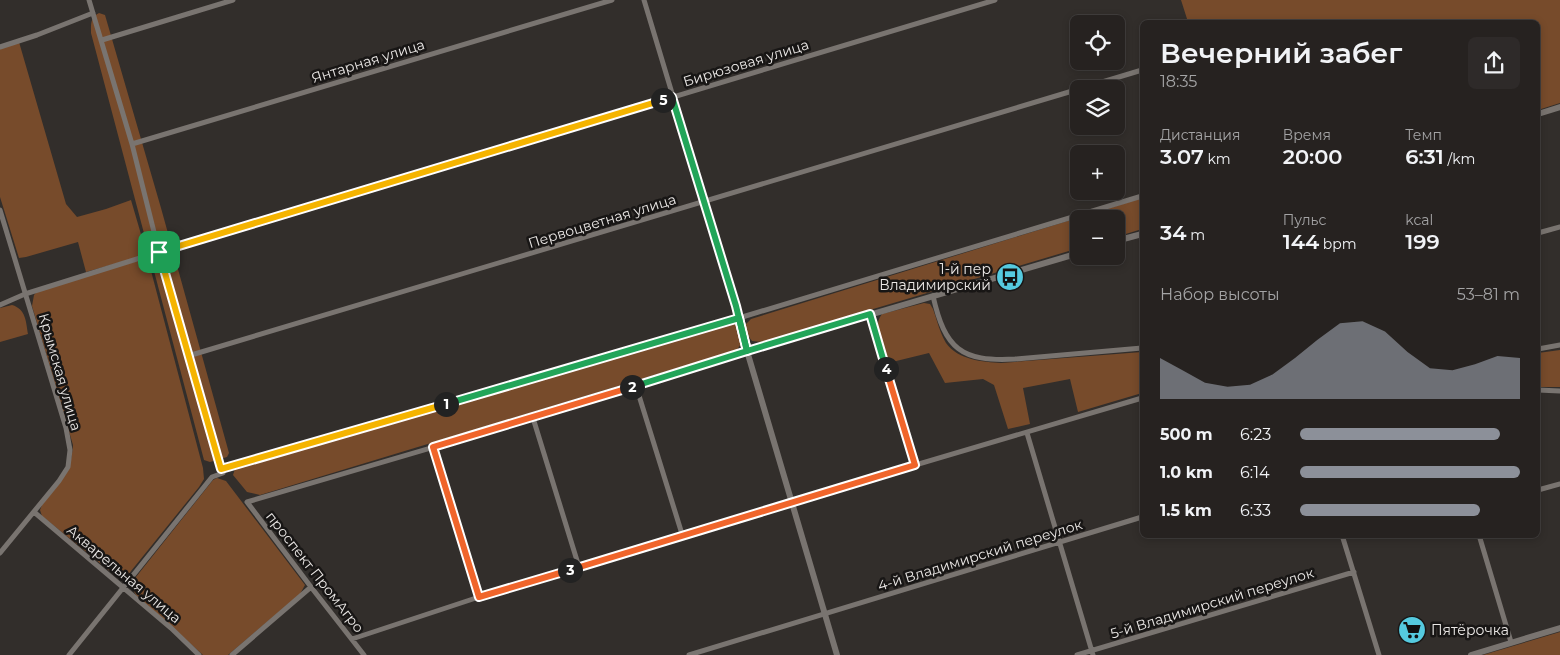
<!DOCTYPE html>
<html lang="ru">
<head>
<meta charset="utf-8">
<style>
	:root { --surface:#262220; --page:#2e2a29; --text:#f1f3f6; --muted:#a4a4a5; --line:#423f3e; --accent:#8c9099 }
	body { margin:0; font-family:Montserrat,sans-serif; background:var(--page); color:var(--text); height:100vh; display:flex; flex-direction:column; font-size:19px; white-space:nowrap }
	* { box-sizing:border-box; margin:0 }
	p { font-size:16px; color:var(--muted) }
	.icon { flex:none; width:28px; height:28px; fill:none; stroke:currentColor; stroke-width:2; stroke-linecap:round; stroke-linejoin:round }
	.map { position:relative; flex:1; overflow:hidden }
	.sheet { position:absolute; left:1140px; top:20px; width:400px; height:518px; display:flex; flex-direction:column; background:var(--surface); border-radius:8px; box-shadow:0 2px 8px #0003,0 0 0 1px var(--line) }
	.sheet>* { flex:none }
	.fabs { position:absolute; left:1070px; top:15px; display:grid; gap:10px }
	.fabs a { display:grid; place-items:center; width:55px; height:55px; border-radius:8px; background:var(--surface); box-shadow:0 2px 8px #0003,0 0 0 1px var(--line); font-size:25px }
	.pin { position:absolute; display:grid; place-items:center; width:42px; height:42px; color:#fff; margin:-21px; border-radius:10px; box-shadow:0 2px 8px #0006 }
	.km { position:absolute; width:25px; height:25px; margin:-12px; border-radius:50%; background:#222; color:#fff; font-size:14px; line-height:25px; text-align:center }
	.round { display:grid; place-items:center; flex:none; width:52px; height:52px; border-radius:8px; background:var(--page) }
	.summary { display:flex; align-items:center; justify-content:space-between; height:85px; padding:0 20px }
	h1 { font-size:28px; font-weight:600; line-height:38px }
	.metrics { display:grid; grid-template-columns:repeat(3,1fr); gap:8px; height:85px; padding:5px 20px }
	.metrics div { display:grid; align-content:center }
	.metrics b { font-size:21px; font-weight:600 }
	.metrics small { font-size:14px; font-weight:400 }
	.metrics p { font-size:14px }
	.chart { height:140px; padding:10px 20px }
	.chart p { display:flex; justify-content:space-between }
	.chart svg { width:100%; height:90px; margin-top:5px; fill:var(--accent); opacity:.7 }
	ul { padding:0 20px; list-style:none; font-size:16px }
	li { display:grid; grid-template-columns:80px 60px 1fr; align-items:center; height:38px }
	li i { height:12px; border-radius:6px; background:var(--accent) }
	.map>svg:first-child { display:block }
</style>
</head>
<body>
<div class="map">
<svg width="1560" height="655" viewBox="0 0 1560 655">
	<rect width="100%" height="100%" fill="#322e2b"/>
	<path fill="#774b2b" d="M 1181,0 L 1560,0 L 1560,103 L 1538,110 L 1538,22 L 1188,22 Z
		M 99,13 L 105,15 L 161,208 L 229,453 L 227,457 L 210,462 L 204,460 L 91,33 C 91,24 90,18 99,13 Z
		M 19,42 L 66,204 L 77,217 L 106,209 L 131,200 L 145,248 L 145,253 L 142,256 L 86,272 L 78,242 L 26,257 L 19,258 L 0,197 L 0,47 Z
		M 1142,198 L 1142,229 L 1116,237 L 1116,219 L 1079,219 L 1079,248 L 762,342 L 752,341 L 749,337 L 745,325 L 751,319 Z
		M 137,261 L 145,263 L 150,267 L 203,468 L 204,479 L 199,487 L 127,576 L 121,579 L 117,577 L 42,516 L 40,510 L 42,505 C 59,483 71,474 73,445 L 32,306 L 34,295 L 39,289 Z
		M 924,303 L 930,304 L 933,309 C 937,320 940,333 946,343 C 958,360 983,362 1001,363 L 1142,352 L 1142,393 L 1078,412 L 1070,379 L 1023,388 L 1030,424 L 1008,429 L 994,385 L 983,379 L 945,383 L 929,353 L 888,363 C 884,349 871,327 882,314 Z
		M 12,305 C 26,309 26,322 28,334 L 0,342 L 0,308 Z
		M 731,323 L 736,324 L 738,326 L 742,342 L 737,350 L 260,495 L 247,492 L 233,475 L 235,469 L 239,466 Z
		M 1560,350 L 1560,387 L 1538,387 L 1538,353 Z
		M 217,478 L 226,481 L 305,585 L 300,594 L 228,655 L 203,655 L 136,595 L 131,586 L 132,582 L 213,480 Z
		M 1560,632 L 1560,655 L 1483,655 Z"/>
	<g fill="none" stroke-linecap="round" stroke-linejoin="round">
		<path stroke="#797470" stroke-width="5" d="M 102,40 L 233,0
			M 0,47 L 37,35 L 93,13
			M 1079,89 L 1142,70
			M 132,144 L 612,0
			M 0,210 L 66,428 L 70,450 L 68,467 L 59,481 L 0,553
			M 1538,233 L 1560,227
			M 933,296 C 945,349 961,362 1015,359 L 1142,348
			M 0,305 L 25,294 L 159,252 L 995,0
			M 870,314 L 915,465
			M 1538,349 L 1560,345
			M 188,356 L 1079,89
			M 636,386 L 682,534
			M 1538,390 L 1560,391
			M 533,418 L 579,567
			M 1027,433 L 1093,655
			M 433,447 L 479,597
			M 221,469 L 739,318 L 1142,196
			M 1538,490 L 1560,484
			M 34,512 L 171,628 L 199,655
			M 1342,535 L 1379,655
			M 1479,535 L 1511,642
			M 352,639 L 479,597 L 682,534 L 1142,398
			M 69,655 L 212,477 L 223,473 L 159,252 L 132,144 L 89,0
			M 232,655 L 311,587
			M 364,655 L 311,587 L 247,502 L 533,418 L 747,351 L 736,306 L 644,0
			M 689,655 L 1142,517
			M 1077,655 L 1354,572"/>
		<path stroke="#797470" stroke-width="6" d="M 1538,114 L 1560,107
			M 1116,241 L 1142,234
			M 837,655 L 747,351 L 1079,253
			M 1471,655 L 1560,628"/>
	</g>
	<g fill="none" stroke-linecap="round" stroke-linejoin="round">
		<g stroke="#fff" stroke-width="10">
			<path id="split-1" d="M 159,252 L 221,469 L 446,404"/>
		</g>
		<g stroke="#fff" stroke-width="10">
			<path id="split-2" d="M 446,404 L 739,318 L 747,351 L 632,387"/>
		</g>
		<g stroke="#fff" stroke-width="10">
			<path id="split-3" d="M 570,570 L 479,597 L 433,447 L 632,387"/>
		</g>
		<g stroke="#fff" stroke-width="10">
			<path id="split-4" d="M 570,570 L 915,465 L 886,369"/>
		</g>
		<g stroke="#fff" stroke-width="10">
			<path id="split-5" d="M 663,100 L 672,97 L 736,306 L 747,351 L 870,314 L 886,369"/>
		</g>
		<g stroke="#fff" stroke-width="10">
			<path id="split-6" d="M 159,252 L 663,100"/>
		</g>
		<use href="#split-1" stroke="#f5b400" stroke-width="6"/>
		<use href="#split-2" stroke="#22a559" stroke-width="6"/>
		<use href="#split-3" stroke="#f0652b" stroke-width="6"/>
		<use href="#split-4" stroke="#f0652b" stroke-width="6"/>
		<use href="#split-5" stroke="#22a559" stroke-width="6"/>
		<use href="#split-6" stroke="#f5b400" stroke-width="6"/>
	</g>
	<defs>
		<g id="bus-disc" transform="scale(1.4375)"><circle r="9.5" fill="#55cadf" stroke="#181615"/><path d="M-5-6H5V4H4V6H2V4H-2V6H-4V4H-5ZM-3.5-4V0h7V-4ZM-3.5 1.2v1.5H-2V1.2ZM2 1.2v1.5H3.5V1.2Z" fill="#111"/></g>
		<g id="supermarket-disc" transform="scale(1.4375)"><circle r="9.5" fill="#55cadf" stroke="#181615"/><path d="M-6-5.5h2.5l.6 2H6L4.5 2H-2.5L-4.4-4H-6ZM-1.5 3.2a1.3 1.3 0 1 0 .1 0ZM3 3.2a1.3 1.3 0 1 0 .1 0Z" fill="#111"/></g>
	</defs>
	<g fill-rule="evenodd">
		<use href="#bus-disc" x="1010" y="277"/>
		<use href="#supermarket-disc" x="1412" y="630"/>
	</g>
	<g text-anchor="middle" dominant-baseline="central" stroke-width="5" stroke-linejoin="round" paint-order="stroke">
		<g font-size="14" fill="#ebe8e6" stroke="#181615">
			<text transform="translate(368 61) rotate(-17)">Янтарная улица</text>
			<text transform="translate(746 63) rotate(-17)">Бирюзовая улица</text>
			<text transform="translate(602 221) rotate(-17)">Первоцветная улица</text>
			<text transform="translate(60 372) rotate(74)">Крымская улица</text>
			<text transform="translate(980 555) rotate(-17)">4-й Владимирский переулок</text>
			<text transform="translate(315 572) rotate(52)">проспект ПромАгро</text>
			<text transform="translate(124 574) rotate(40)">Акварельная улица</text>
			<text transform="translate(1212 603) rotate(-17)">5-й Владимирский переулок</text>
		</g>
		<g font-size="14" fill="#ebe8e6" stroke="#181615" text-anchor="end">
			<text x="991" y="269">1-й пер<tspan x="991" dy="16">Владимирский</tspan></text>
			<text x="1431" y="630" text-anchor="start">Пятёрочка</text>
		</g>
	</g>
</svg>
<div class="fabs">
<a><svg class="icon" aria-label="locate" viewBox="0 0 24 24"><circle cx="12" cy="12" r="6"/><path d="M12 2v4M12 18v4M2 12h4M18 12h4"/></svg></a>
<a><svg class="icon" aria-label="layers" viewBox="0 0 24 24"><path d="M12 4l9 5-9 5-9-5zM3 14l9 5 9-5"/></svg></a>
<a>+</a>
<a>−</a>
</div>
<div class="pin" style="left:159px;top:252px;background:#1e9e55"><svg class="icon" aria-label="arrive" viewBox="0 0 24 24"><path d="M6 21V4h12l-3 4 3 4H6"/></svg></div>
<b class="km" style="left:446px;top:404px">1</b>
<b class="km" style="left:632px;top:387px">2</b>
<b class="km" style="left:570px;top:570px">3</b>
<b class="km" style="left:886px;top:369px">4</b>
<b class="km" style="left:663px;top:100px">5</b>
<section class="sheet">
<div class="summary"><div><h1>Вечерний забег</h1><p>18:35</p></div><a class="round"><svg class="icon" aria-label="share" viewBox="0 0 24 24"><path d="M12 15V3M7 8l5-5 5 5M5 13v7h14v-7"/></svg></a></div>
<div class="metrics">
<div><p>Дистанция</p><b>3.07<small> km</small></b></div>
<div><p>Время</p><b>20:00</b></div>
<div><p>Темп</p><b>6:31<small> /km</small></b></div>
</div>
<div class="metrics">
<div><b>34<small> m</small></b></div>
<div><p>Пульс</p><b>144<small> bpm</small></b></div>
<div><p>kcal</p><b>199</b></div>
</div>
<div class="chart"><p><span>Набор высоты</span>53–81 m</p>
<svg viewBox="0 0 160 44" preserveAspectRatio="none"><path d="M0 44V24L10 30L20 36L30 38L40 37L50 32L60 24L70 15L80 7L90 6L100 11L110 21L120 29L130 30L140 27L150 23L160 24V44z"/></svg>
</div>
<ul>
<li><b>500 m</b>6:23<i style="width:91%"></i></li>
<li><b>1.0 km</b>6:14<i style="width:100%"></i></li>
<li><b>1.5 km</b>6:33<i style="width:82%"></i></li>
</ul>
</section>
</div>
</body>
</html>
